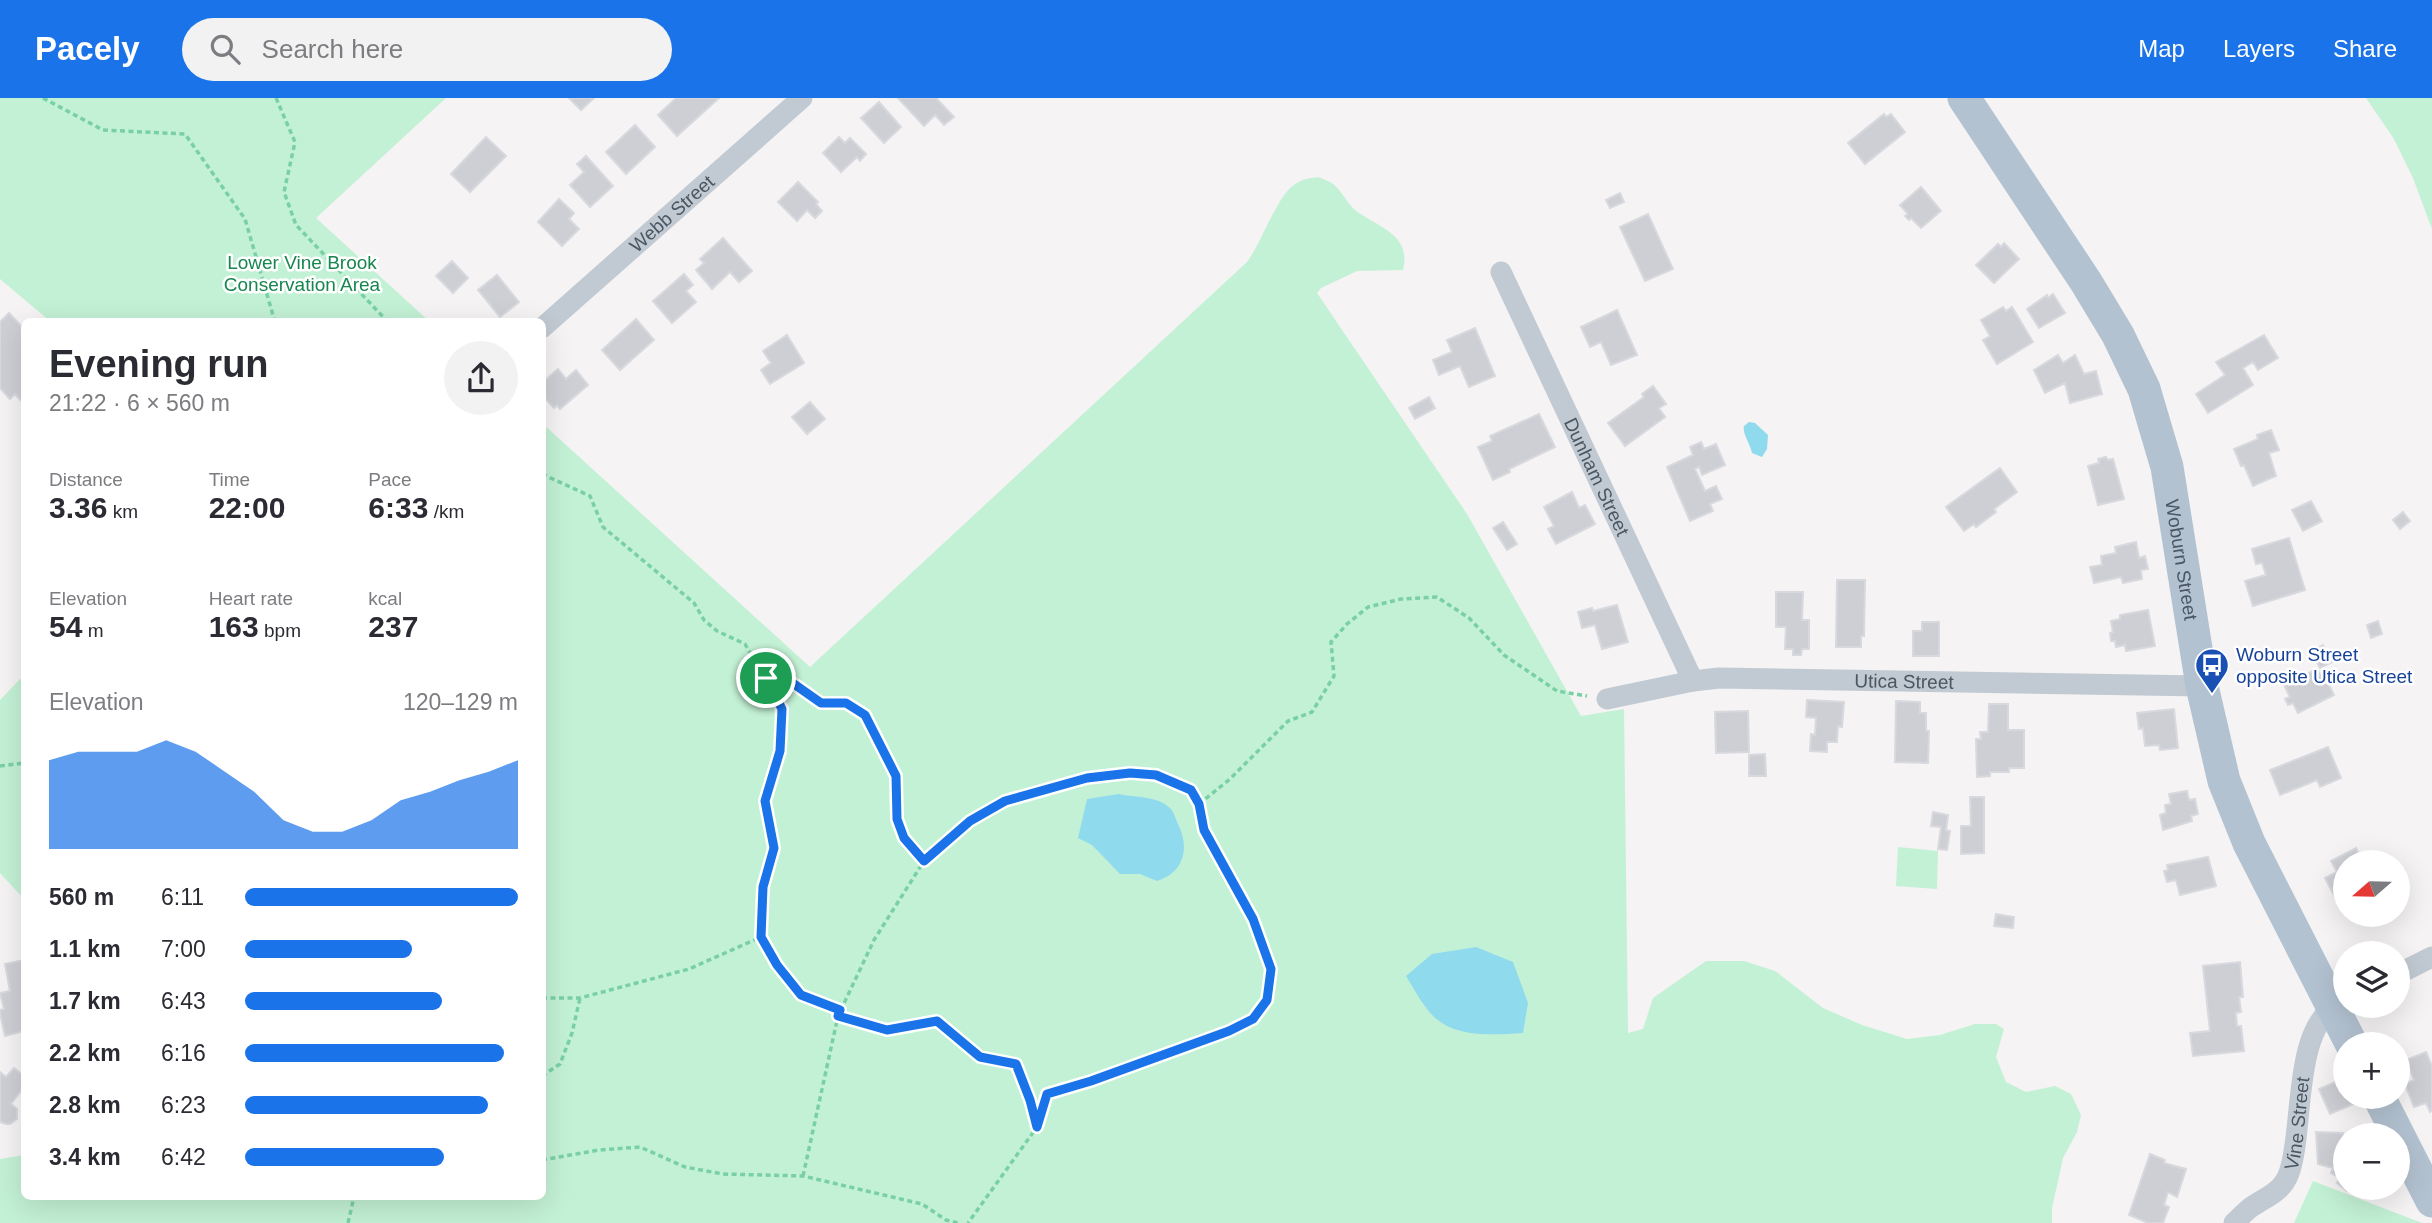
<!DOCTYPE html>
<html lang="en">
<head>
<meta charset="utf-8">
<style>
	:root { --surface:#fff; --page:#f2f2f3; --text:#2b2b33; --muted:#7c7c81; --accent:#1a73e8 }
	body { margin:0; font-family:Helvetica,sans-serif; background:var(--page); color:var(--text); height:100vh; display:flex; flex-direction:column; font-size:26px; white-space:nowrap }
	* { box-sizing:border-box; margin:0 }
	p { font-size:23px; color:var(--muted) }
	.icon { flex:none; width:38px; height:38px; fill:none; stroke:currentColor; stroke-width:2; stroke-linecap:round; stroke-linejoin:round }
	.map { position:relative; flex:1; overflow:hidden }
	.sheet { position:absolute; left:21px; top:220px; width:525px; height:882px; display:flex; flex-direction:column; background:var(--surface); border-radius:10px; box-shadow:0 7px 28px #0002 }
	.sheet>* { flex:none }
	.needle { width:46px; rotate:250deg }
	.fabs { position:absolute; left:2333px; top:752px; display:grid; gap:14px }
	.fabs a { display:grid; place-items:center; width:77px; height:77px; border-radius:50%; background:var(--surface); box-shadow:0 7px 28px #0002; font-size:35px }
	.pin { position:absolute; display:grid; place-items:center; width:60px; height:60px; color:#fff; margin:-30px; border:4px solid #fff; border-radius:50%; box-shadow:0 2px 7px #0007 }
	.round { display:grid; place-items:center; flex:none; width:74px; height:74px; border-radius:37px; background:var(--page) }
	.summary { display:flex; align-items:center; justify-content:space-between; height:119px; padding:0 28px }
	h1 { font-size:38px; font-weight:700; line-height:52px }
	.stats { display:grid; grid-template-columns:repeat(3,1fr); gap:10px; height:119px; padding:7px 28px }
	.stats div { display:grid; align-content:center }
	.stats b { font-size:30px; font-weight:700 }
	.stats small { font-size:19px; font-weight:400 }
	.stats p { font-size:19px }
	.chart { height:196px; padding:14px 28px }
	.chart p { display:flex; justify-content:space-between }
	.chart svg { width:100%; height:126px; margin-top:7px; fill:var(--accent); opacity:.7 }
	ul { padding:0 28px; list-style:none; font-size:23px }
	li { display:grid; grid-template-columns:112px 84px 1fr; align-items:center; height:52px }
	li i { height:18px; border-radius:9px; background:var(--accent) }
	header { display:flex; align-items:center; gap:42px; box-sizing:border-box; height:98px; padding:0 35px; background:var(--accent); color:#fff }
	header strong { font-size:33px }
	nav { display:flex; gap:38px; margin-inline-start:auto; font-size:24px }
	.search { width:490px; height:63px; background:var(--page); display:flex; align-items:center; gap:18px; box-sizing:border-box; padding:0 24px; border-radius:38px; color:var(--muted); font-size:26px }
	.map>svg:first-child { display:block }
</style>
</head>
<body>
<header>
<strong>Pacely</strong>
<div class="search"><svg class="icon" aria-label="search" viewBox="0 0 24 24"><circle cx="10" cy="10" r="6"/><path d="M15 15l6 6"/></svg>Search here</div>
<nav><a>Map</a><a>Layers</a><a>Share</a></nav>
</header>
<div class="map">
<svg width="2432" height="1125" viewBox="0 0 2432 1125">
	<rect width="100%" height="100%" fill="#f5f3f3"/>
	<path fill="#c3f1d5" d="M 0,0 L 446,0 L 316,120 L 430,224 L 51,224 L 0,181 Z
		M 2366,0 L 2432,0 L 2432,131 L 2413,80 L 2394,41 Z
		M 1318,79 C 1323,81 1329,83 1333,86 C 1342,93 1347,105 1355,112 C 1377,129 1412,136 1403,172 L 1357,173 L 1321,190 L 1317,195 L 1467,416 L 1581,618 L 1624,611 L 1628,935 L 1643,931 L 1653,900 L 1706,863 L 1744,863 L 1775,873 L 1823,910 L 1862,927 L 1907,941 L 1940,937 L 1975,926 L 1996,926 L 2004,931 L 1996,959 L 2006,984 L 2026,994 L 2055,988 L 2071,996 L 2081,1017 L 2077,1034 L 2063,1060 L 2052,1110 L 2052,1125 L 0,1125 L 0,1061 L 24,1057 L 24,1099 L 542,1099 L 543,326 L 810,569 L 1247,164 C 1262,145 1278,94 1297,85 C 1303,81 1311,80 1318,79 Z
		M 24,577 L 24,801 L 0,775 L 0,602 Z
		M 1898,749 L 1938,753 L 1937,791 L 1896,788 Z
		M 2313,1083 L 2422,1125 L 2294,1125 Z"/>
	<path fill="#90daee" d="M 1749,324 L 1755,325 L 1768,337 L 1767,351 L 1762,359 L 1752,355 C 1750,345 1742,335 1744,328 Z
		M 1119,696 C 1136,700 1157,697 1171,711 C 1174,715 1176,722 1178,726 C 1190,750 1184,775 1157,783 L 1140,776 L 1120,776 L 1092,747 L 1078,740 L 1087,701 Z
		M 1476,849 L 1513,864 L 1528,905 L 1523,935 C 1490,937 1449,941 1427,911 C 1419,901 1413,889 1406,878 L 1432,856 Z"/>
	<path fill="#cdcfd5" stroke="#d7d9de" stroke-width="2" d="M 569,0 L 594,0 L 581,12 Z
		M 676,0 L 719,0 L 677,38 L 658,17 Z
		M 898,0 L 936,0 L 954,19 L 944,27 L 935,17 L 924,28 Z
		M 879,4 L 901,29 L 884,45 L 861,20 Z
		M 1884,16 L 1886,19 L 1891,16 L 1905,34 L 1865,66 L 1848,45 Z
		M 635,27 L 655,49 L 626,76 L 606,54 Z
		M 486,39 L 506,58 L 470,94 L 451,76 Z
		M 839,39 L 845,45 L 850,40 L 866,56 L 860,63 L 857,59 L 841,74 L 823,55 Z
		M 586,58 L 613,88 L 590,109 L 570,87 L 584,74 L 577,66 Z
		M 798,84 L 818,104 L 816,106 L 822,113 L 815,120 L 807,112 L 797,123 L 778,104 Z
		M 1921,89 L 1941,113 L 1921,130 L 1911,120 L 1909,122 L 1905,118 L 1908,116 L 1900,107 Z
		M 1620,95 L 1624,104 L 1610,110 L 1606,102 Z
		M 559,101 L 574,115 L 569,121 L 579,131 L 562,148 L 538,124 Z
		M 1648,116 L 1673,171 L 1645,183 L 1620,129 Z
		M 723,140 L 752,173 L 739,184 L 730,174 L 712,191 L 696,172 L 704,165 L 700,161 Z
		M 2004,145 L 2019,161 L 1994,185 L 1976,167 L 1998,146 L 2001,149 Z
		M 452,163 L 468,180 L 453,195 L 436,178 Z
		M 684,176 L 693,187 L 686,193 L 696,204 L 672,225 L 653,203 Z
		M 497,177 L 519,204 L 500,219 L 478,192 Z
		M 2053,196 L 2065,215 L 2039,230 L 2027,211 L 2047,197 L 2048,200 Z
		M 2003,209 L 2006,213 L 2012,209 L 2033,244 L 1997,266 L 1983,242 L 1990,238 L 1981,222 Z
		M 1617,212 L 1637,257 L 1611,267 L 1601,244 L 1590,249 L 1581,229 Z
		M 9,215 L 24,231 L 24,306 L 15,296 L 10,301 L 0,290 L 0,224 Z
		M 636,221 L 654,242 L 620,272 L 602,252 Z
		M 1475,230 L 1495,278 L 1469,289 L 1460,268 L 1439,277 L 1433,262 L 1452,254 L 1447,242 Z
		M 787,237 L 804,265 L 770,286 L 761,272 L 771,265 L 763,253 Z
		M 2264,237 L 2278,260 L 2258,272 L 2253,264 L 2243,270 L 2253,287 L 2208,315 L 2196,296 L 2225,277 L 2216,264 Z
		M 2058,257 L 2063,265 L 2075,257 L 2084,276 L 2096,273 L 2102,296 L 2070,305 L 2065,285 L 2045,295 L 2034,272 Z
		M 558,271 L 566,281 L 576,272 L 588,287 L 560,311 L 557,307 L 554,310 L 542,297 L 542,285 Z
		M 1653,288 L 1666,306 L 1659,310 L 1665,319 L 1625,348 L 1608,325 L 1644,299 L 1642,296 Z
		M 1429,299 L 1435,310 L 1415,321 L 1409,310 Z
		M 810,304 L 825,321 L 807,336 L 792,319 Z
		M 1539,316 L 1555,349 L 1509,371 L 1510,374 L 1493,382 L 1478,349 L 1492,343 L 1490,338 Z
		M 2271,332 L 2279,352 L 2269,355 L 2276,378 L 2253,388 L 2244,367 L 2241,368 L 2234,351 L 2258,341 L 2257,337 Z
		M 1701,344 L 1704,351 L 1716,346 L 1725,367 L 1702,377 L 1699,369 L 1695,371 L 1705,393 L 1716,388 L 1722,401 L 1710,406 L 1713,413 L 1690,423 L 1667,369 L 1693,357 L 1690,349 Z
		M 2106,359 L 2108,362 L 2113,361 L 2124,401 L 2098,407 L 2088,368 L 2099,365 L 2098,361 Z
		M 2000,370 L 2017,394 L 1994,411 L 1996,414 L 1976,429 L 1974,426 L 1964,433 L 1946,409 Z
		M 1572,394 L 1579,410 L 1585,407 L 1595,426 L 1556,446 L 1548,431 L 1554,428 L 1544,409 Z
		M 2311,403 L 2322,423 L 2303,433 L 2292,412 Z
		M 2403,414 L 2410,423 L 2400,431 L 2393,422 Z
		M 1503,424 L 1517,446 L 1507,452 L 1493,430 Z
		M 2289,440 L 2305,492 L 2253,508 L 2245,483 L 2266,477 L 2262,465 L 2256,466 L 2252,451 Z
		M 2136,444 L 2139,460 L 2145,458 L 2148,471 L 2141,472 L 2142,481 L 2123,485 L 2121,479 L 2094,485 L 2090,469 L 2102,467 L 2101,458 L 2116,455 L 2115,449 Z
		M 1837,482 L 1865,482 L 1864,538 L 1861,538 L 1861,549 L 1836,549 Z
		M 1776,494 L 1803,494 L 1802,522 L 1809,522 L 1809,551 L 1802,551 L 1801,557 L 1793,557 L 1793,551 L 1785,551 L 1786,529 L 1776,529 Z
		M 1617,507 L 1628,544 L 1602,551 L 1595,527 L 1582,530 L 1578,514 L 1592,510 L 1593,513 Z
		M 2148,512 L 2155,548 L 2126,553 L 2125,547 L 2116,549 L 2115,543 L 2111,543 L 2110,535 L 2113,534 L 2111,523 L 2120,521 L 2120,517 Z
		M 2378,523 L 2382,536 L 2371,540 L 2367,527 Z
		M 1922,524 L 1939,524 L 1939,558 L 1913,558 L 1913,533 L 1922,533 Z
		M 2323,547 L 2332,564 L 2320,570 L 2312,553 Z
		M 2317,571 L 2323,582 L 2326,581 L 2334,597 L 2298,615 L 2293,605 L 2288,607 L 2285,601 L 2290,599 L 2284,587 Z
		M 1807,602 L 1844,604 L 1842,629 L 1838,628 L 1837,644 L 1827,644 L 1827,654 L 1810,653 L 1811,636 L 1815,637 L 1816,620 L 1806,619 Z
		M 1896,603 L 1920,604 L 1920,615 L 1926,615 L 1926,633 L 1929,633 L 1928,665 L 1895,664 Z
		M 1989,606 L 2008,606 L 2008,632 L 2024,632 L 2024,670 L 2009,670 L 2009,674 L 1990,674 L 1990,678 L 1977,679 L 1976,641 L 1981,641 L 1980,634 L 1988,634 Z
		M 2174,611 L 2178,650 L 2160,652 L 2159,647 L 2145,648 L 2143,630 L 2139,631 L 2137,615 Z
		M 1748,613 L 1749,654 L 1716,655 L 1715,614 Z
		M 2328,649 L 2341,680 L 2320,689 L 2317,682 L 2280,697 L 2270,672 Z
		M 1765,656 L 1766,678 L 1749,678 L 1749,657 Z
		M 2187,693 L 2189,702 L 2195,701 L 2198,716 L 2191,718 L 2192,723 L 2163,732 L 2160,717 L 2166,715 L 2165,707 L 2171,706 L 2169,696 Z
		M 1970,699 L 1984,699 L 1984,755 L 1961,756 L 1961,728 L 1971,728 Z
		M 1933,714 L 1948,717 L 1946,732 L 1950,733 L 1947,752 L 1938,751 L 1941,729 L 1931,728 Z
		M 2356,750 L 2361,760 L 2369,756 L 2374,765 L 2345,765 L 2345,814 L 2343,815 L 2325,780 L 2337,774 L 2331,763 Z
		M 2208,759 L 2216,788 L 2180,797 L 2176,782 L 2167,784 L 2164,773 L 2168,772 L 2167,767 Z
		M 1996,816 L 2014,819 L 2013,830 L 1994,828 Z
		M 24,862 L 24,933 L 5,938 L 0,915 L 0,912 L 4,911 L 0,895 L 10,893 L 5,866 Z
		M 2240,864 L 2243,899 L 2239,899 L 2241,914 L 2236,915 L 2237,928 L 2241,928 L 2244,953 L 2193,958 L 2190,935 L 2210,933 L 2203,868 Z
		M 2426,954 L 2432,968 L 2432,1013 L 2430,1014 L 2426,1005 L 2414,1009 L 2405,986 L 2414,982 L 2406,962 Z
		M 14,970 L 24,978 L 24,989 L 11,1006 L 17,1011 L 17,1021 L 10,1026 L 6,1026 L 0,1024 L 0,974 L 6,979 Z
		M 2340,982 L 2342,986 L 2345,985 L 2345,999 L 2356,999 L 2358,1004 L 2330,1016 L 2319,991 Z
		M 2316,1034 L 2343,1035 L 2346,1092 L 2337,1085 L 2340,1080 L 2331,1075 L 2333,1070 L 2318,1066 Z
		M 2150,1056 L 2165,1062 L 2164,1065 L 2186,1071 L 2177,1099 L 2168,1094 L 2164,1107 L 2169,1109 L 2163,1125 L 2148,1125 L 2129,1117 Z"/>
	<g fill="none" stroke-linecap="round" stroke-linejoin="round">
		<path stroke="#7ad0a6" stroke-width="3.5" stroke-dasharray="5 3.5" stroke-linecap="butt" d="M 43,0 L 103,32 L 185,36 L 245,121 L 275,224
			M 276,0 L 295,44 L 284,94 L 296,127 L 388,224
			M 542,376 L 590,398 L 603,429 L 694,505 L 704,522 L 717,533 L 745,546 L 782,611 L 780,653 L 765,703 L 774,750 L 763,789 L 761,839 L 777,867 L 801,897 L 840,912
			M 766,580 L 794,586 L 821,605 L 846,605 L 865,617 L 896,678 L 897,721 L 904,739 L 924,763
			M 0,668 L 24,665
			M 1199,706 L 1230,681 L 1288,623 L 1312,614 L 1334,578 L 1331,544 L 1347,526 L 1368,509 L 1401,501 L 1437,499 L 1469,520 L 1504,557 L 1557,593 L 1587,598
			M 542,900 L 580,900 L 689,871 L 761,839
			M 838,918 L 887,932 L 937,923 L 980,959 L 1016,966 L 1030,1002 L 1036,1027
			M 542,978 L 560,966 L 572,935 L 580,900
			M 542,1062 L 599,1052 L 640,1049 L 685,1069 L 723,1076 L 803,1078 L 922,1106 L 946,1122 L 958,1125
			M 803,1078 L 838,918 L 874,842 L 924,763 L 969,723 L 1005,703 L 1087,680 L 1130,675 L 1156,677 L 1191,692 L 1199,706 L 1204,732 L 1253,821 L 1271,871 L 1267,902 L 1253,921 L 1229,933 L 1047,996 L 1037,1029 L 968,1125
			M 348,1125 L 354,1099"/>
		<g stroke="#c1cad2" stroke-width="21">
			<path id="s1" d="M 1501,174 L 1693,583"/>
			<path id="s2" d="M 542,230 L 802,0"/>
			<path id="s3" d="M 1607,601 L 1693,583 L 1719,580 L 2202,588"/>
			<path d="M 2398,876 L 2432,859"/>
			<path id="s4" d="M 2234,1125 C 2239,1120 2244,1115 2250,1110 C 2265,1099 2282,1095 2289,1075 C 2305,1031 2291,929 2340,905"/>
		</g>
		<g stroke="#b3c2d1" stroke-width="33">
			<path id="s5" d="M 1964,0 L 2086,184 L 2118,237 L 2144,291 L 2167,369 L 2202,588 L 2224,683 L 2249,745 L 2352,947"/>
			<path d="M 2379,999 L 2432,1103"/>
		</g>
	</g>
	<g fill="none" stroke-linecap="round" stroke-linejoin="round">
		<g stroke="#fff" stroke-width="14">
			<path id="route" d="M 766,580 L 794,586 L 821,605 L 846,605 L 865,617 L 896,678 L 897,721 L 904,740 L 924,763 L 970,723 L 1005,703 L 1087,680 L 1130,675 L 1156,677 L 1191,692 L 1199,706 L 1204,732 L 1253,821 L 1271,871 L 1267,902 L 1253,921 L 1229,933 L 1091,983 L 1047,996 L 1037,1029 L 1030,1002 L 1016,966 L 980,959 L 937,923 L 887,932 L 838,918 L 840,912 L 801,897 L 777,867 L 761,839 L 763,789 L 774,750 L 765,703 L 780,653 L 782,611 Z"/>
		</g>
		<use href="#route" stroke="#1a73e8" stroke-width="9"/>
	</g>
	<defs>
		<g id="bus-pin" transform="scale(1.75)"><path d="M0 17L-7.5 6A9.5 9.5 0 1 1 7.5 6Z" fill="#1a4fb4" stroke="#fff"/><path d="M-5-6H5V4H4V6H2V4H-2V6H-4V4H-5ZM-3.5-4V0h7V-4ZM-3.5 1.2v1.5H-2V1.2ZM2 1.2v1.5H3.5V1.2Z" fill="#fff"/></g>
	</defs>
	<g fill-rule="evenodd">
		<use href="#bus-pin" x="2212" y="567"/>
	</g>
	<g text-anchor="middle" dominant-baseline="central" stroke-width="5" stroke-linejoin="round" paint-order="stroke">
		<g font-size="19" fill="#4a5661" stroke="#fff">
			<text stroke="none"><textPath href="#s2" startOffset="173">Webb Street</textPath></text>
			<text stroke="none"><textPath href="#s1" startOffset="226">Dunham Street</textPath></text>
			<text stroke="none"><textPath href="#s5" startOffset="518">Woburn Street</textPath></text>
			<text stroke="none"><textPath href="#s3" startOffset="299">Utica Street</textPath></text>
			<text stroke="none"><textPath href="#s4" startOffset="126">Vine Street</textPath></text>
		</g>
		<g font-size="19" fill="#17864f" stroke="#fff">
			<text x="302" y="164">Lower Vine Brook<tspan x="302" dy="22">Conservation Area</tspan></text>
		</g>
		<g font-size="19" fill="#164399" stroke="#fff" text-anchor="start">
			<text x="2236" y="556">Woburn Street<tspan x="2236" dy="22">opposite Utica Street</tspan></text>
		</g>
	</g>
</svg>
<div class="fabs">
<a><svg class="needle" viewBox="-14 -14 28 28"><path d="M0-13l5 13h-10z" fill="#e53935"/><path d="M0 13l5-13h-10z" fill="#7c7c81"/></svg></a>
<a><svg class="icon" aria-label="layers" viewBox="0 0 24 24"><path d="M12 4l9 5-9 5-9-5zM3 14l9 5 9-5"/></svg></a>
<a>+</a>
<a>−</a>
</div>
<div class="pin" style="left:766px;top:580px;background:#1e9e55"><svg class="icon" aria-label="arrive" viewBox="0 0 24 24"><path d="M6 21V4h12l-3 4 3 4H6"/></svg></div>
<section class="sheet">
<div class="summary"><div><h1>Evening run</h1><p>21:22 · 6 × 560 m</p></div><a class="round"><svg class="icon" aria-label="share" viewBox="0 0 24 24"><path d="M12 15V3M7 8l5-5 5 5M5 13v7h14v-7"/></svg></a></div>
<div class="stats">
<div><p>Distance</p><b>3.36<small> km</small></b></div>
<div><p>Time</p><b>22:00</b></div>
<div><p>Pace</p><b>6:33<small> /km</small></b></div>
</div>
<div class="stats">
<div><p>Elevation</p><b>54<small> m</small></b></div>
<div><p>Heart rate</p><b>163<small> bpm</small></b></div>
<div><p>kcal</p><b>237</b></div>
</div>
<div class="chart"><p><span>Elevation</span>120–129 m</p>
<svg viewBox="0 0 160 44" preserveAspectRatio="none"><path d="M0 44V13L10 10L20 10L30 10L40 6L50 10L60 17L70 24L80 34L90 38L100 38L110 34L120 27L130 24L140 20L150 17L160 13V44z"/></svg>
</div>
<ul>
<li><b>560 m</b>6:11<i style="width:100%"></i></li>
<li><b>1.1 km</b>7:00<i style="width:61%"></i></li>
<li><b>1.7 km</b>6:43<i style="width:72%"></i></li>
<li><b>2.2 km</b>6:16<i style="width:95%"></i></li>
<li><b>2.8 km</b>6:23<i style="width:89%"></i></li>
<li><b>3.4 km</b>6:42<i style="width:73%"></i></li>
</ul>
</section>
</div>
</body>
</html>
